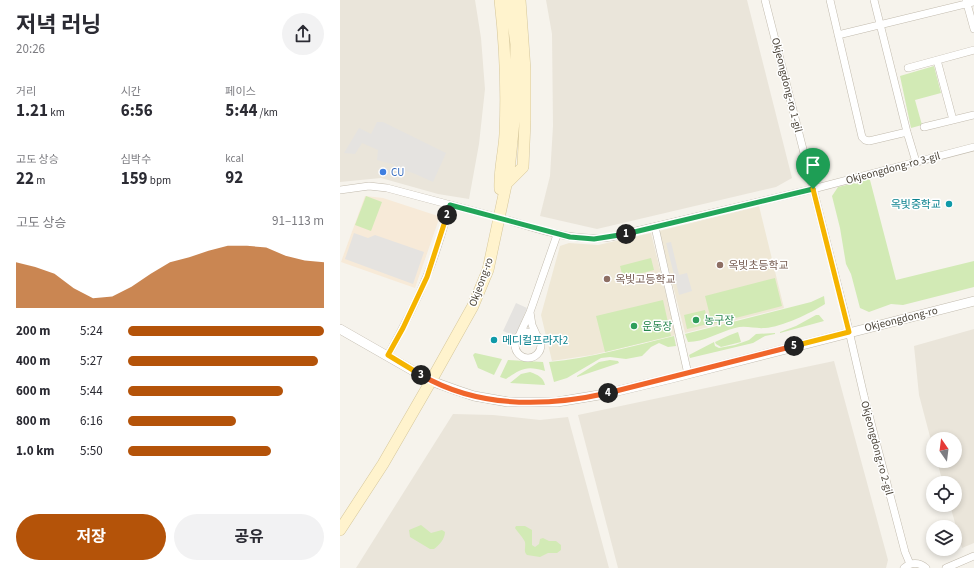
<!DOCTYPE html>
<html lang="ko">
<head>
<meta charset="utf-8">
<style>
	:root { --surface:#fff; --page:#f2f2f3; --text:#2b2b33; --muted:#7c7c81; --accent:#b45309 }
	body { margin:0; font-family:"Source Sans 3","Noto Sans KR",sans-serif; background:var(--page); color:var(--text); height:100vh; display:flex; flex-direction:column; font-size:15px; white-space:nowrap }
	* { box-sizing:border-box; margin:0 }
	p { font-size:13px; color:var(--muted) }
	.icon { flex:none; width:22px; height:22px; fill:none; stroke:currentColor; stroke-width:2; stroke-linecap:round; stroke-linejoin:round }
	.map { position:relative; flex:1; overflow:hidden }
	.sheet { display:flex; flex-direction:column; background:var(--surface); width:340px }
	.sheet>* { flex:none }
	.needle { width:26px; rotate:346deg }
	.buttons { position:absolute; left:586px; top:432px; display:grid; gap:8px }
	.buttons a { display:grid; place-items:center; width:36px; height:36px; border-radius:50%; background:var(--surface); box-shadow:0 2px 6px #0003; font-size:20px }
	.pin { position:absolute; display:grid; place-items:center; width:34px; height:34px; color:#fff; margin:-41px -17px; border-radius:50% 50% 50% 0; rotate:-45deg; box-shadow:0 0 4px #0007 }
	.pin .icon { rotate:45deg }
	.km { position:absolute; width:20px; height:20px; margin:-10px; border-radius:50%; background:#222; color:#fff; font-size:11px; line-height:20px; text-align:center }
	.round { display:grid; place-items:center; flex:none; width:42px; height:42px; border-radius:21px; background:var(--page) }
	.headline { display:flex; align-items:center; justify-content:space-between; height:68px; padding:0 16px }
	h1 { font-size:22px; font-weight:700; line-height:30px }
	.figures { display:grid; grid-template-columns:repeat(3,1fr); gap:6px; height:68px; padding:4px 16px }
	.figures div { display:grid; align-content:center }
	.figures b { font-size:17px; font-weight:700 }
	.figures small { font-size:11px; font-weight:400 }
	.figures p { font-size:11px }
	.chart { height:112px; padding:8px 16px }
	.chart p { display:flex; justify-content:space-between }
	.chart svg { width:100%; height:72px; margin-top:4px; fill:var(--accent); opacity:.7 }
	.cta { display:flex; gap:8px; margin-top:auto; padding:8px 16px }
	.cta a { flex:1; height:46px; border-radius:24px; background:var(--accent); color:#fff; font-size:16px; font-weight:700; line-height:46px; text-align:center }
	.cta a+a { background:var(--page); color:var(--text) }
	ul { padding:0 16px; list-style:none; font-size:13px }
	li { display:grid; grid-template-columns:64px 48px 1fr; align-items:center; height:30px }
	li i { height:10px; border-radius:5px; background:var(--accent) }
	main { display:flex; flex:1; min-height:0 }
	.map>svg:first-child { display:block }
</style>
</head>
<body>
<main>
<section class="sheet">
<div class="headline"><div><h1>저녁 러닝</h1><p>20:26</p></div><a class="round"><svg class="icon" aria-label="share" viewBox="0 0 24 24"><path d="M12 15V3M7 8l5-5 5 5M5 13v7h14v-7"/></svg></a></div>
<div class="figures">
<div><p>거리</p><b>1.21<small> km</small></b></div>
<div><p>시간</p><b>6:56</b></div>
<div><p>페이스</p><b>5:44<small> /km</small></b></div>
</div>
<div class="figures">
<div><p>고도 상승</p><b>22<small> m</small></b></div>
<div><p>심박수</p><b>159<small> bpm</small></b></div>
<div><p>kcal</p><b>92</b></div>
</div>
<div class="chart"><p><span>고도 상승</span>91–113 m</p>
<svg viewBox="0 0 160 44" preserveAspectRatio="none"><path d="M0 44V16L10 19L20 23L30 32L40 38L50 37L60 31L70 23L80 16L90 13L100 9L110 6L120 6L130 7L140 12L150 15L160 16V44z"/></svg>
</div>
<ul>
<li><b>200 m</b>5:24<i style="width:100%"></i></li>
<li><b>400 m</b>5:27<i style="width:97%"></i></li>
<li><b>600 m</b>5:44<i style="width:79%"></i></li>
<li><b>800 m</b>6:16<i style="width:55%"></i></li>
<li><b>1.0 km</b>5:50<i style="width:73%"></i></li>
</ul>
<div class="cta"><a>저장</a><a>공유</a></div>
</section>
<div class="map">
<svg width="634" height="568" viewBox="0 0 634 568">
	<rect width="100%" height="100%" fill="#f6f3ec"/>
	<path fill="#eae5da" d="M 0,0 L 135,0 L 141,38 L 145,89 L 139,144 L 129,199 L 98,194 L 41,178 L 0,182 Z
		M 206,0 L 407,0 L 452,178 L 436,187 L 257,229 L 200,216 L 210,176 L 213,126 L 212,34 Z
		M 634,329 L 634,543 L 622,548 L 610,505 L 615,505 L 615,483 L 603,483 L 597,461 L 615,461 L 615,439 L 593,439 L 593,448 L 579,395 L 574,346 Z
		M 494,361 L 548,560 L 546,568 L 278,568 L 238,415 Z
		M 113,414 L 153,415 L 200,420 L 228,417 L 269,568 L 16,568 Z"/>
	<path fill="#f7ead8" d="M 25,196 L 43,198 L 98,216 L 99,219 L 75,288 L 1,262 Z"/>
	<path fill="#efe8d6" d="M 419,206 L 444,308 L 345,333 L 319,231 Z
		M 311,233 L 336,335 L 252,355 L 212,361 L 201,315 L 220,246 L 229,243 L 258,245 Z"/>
	<path fill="#d2eab5" d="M 594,66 L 601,93 L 575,100 L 582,125 L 571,128 L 560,76 Z
		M 528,179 L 530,180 L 556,280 L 634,261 L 634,287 L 563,305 L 551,304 L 529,312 L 520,308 L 511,274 L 506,264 L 500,228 L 492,196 L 498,187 L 515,183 L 516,184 Z
		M 26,196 L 42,202 L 31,231 L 15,225 Z
		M 311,258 L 314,270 L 283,278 L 280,266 Z
		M 435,278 L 442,306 L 372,324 L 365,296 Z
		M 484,296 L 485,304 C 471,313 442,327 425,328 C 415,329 405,325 395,328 C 379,332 364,342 348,342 L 345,334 L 471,302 Z
		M 323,300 L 331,336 L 265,352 L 256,316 Z
		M 365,310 L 368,324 L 347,329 L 344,315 Z
		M 476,315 L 479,315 L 484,321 L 440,333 L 440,332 L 456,326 Z
		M 398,332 L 401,342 L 381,347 L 376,344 L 375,342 L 390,335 Z
		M 435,333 L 435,334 L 425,336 L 413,343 L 350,358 L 349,355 L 374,342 L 375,346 L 379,348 L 395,345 L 409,340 L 416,334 Z
		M 334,336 L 336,346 L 328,347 L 319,343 L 311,347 L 302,356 L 286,359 L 270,357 L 261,358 L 227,378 L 214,382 L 209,362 C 251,358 293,346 334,336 Z
		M 135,353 L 162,359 L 154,375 L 138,368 L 133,355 Z
		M 168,360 L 203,362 L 205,371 C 186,365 181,369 166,379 L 160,377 Z
		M 270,360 L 278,361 L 279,363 L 237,377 L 237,376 L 259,362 Z
		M 190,372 C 198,375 203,377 205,385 L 170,383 L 181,374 Z
		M 81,525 L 91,533 L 102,530 L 105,532 C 105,539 99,545 94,549 L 90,549 L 70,537 L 69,530 Z
		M 176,526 L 185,526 L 192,530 L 192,545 L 195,547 L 199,544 L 200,539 L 203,538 L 209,541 L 216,541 L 221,545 L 221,550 L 217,553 L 208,553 L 200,557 L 187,555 C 183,551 186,548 185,542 C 183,537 178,533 175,528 Z"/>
	<path fill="#e5e3e0" d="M 37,122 L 43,122 L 106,153 L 93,182 L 73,173 L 55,168 L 55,165 L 37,160 L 38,150 L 22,143 L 15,154 L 4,153 L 19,128 L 31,134 Z
		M 14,233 L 28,238 L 35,235 L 84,252 L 73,284 L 5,259 Z
		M 331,242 L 339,275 L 347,273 L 352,291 L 339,295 L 326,243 Z
		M 176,303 L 187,308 L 175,336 L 163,331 Z"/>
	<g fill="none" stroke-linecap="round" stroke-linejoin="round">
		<g stroke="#c2bbae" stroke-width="8">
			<path id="minor" d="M 425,0 L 506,318 L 524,396 L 565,552 L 570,564
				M 490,0 L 522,137 L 525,140 L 529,141 L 567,132
				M 534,0 L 567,132 L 576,162
				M 626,0 L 634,29
				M 498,35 L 634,2
				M 597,60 L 613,120
				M 568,68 L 634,50
				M 584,127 L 634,115
				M 0,190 L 29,186 L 47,188 C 85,198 122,208 160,218 C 197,228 232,243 271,237 L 473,189 L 634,147
				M 315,227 L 348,374
				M 190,312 L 217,235
				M175 345a13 13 0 1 1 26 0a13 13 0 1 1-26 0Z
				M 179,336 L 190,312 L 192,325 L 197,336
				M 48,355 C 62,330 75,305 86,278 C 96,255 103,229 110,205
				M 564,568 C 571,562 579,562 586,568
				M 606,568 L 634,556"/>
		</g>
		<g stroke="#c2bbae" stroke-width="10">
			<path id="tertiary" d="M 0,329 L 91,381 L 116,390 L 134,396 L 168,402 L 217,402 L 265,394 L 332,378 L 634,301"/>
		</g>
		<g stroke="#d6c79b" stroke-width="12">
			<path id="secondary" d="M 160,0 C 165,44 167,89 165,134 C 164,153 159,170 160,189
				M 166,184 L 183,167 L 185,121 L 185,70 L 180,0
				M 0,530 L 43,464 L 91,381 L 133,306 L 148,270 L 169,171 L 175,111 L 176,44 L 170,0"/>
		</g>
		<use href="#minor" stroke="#fff" stroke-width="7"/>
		<use href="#tertiary" stroke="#fff" stroke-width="9"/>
		<use href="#secondary" stroke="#fff3cd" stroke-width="11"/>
	</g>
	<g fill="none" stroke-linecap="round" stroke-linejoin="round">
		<g stroke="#fff" stroke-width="8">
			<path id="split-1" d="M 286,234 L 473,189"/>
		</g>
		<g stroke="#fff" stroke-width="8">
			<path id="split-2" d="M 107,215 L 110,205 L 230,237 L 254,239 L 286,234"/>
		</g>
		<g stroke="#fff" stroke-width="8">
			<path id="split-3" d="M 81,375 L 48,355 L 63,328 L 87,277 L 107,215"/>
		</g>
		<g stroke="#fff" stroke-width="8">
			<path id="split-4" d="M 81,375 C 138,408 206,407 268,393"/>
		</g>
		<g stroke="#fff" stroke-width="8">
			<path id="split-5" d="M 268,393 L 454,346"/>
		</g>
		<g stroke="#fff" stroke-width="8">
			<path id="split-6" d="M 454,346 L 509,332 L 473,189"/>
		</g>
		<use href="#split-1" stroke="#22a559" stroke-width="5"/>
		<use href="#split-2" stroke="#22a559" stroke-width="5"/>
		<use href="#split-3" stroke="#f5b400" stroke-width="5"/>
		<use href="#split-4" stroke="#f0652b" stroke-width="5"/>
		<use href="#split-5" stroke="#f0652b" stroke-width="5"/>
		<use href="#split-6" stroke="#f5b400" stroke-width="5"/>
	</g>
	<circle fill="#3f7fe0" stroke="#fff" stroke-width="1.5" cx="43" cy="172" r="4"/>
	<g fill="#0f9aa8" stroke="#fff" stroke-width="1.5">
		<circle cx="609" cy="204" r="4"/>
		<circle cx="154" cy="340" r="4"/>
	</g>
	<g fill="#8d6e63" stroke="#fff" stroke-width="1.5">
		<circle cx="380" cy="265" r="4"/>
		<circle cx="267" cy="279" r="4"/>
	</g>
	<g fill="#2e9e5b" stroke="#fff" stroke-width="1.5">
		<circle cx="356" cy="320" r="4"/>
		<circle cx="294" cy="326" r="4"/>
	</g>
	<g text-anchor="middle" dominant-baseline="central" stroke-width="3" stroke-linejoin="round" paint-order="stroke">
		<g font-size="11" fill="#4b4439" stroke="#fff">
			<text transform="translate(447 85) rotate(76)">Okjeongdong-ro 1-gil</text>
			<text transform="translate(553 168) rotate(-15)">Okjeongdong-ro 3-gil</text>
			<text transform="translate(141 282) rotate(-70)">Okjeong-ro</text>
			<text transform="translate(561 319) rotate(-14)">Okjeongdong-ro</text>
			<text transform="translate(537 448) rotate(75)">Okjeongdong-ro 2-gil</text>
		</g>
		<g font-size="11" fill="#366cbe" stroke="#fff" text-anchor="start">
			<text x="51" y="172">CU</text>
		</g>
		<g font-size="11" fill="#0d838f" stroke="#fff" text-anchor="end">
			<text x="601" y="204">옥빛중학교</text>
			<text x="162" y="340" text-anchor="start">메디컬프라자2</text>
		</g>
		<g font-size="11" fill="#785e54" stroke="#fff" text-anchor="start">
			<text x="388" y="265">옥빛초등학교</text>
			<text x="275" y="279">옥빛고등학교</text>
		</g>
		<g font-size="11" fill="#27864d" stroke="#fff" text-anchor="start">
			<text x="364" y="320">농구장</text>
			<text x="302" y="326">운동장</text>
		</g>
	</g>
</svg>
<div class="buttons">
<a><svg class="needle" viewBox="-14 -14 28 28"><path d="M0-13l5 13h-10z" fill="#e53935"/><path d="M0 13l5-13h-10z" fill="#7c7c81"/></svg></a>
<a><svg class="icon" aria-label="locate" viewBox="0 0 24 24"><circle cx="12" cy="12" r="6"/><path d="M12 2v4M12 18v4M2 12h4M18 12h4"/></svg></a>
<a><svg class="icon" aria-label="layers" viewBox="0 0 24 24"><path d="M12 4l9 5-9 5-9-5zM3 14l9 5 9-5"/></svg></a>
</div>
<div class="pin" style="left:473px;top:189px;background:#1e9e55"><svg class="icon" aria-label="arrive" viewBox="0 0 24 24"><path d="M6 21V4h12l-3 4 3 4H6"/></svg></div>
<b class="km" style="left:286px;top:234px">1</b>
<b class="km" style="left:107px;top:215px">2</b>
<b class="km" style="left:81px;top:375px">3</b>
<b class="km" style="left:268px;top:393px">4</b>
<b class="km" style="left:454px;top:346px">5</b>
</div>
</main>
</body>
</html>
